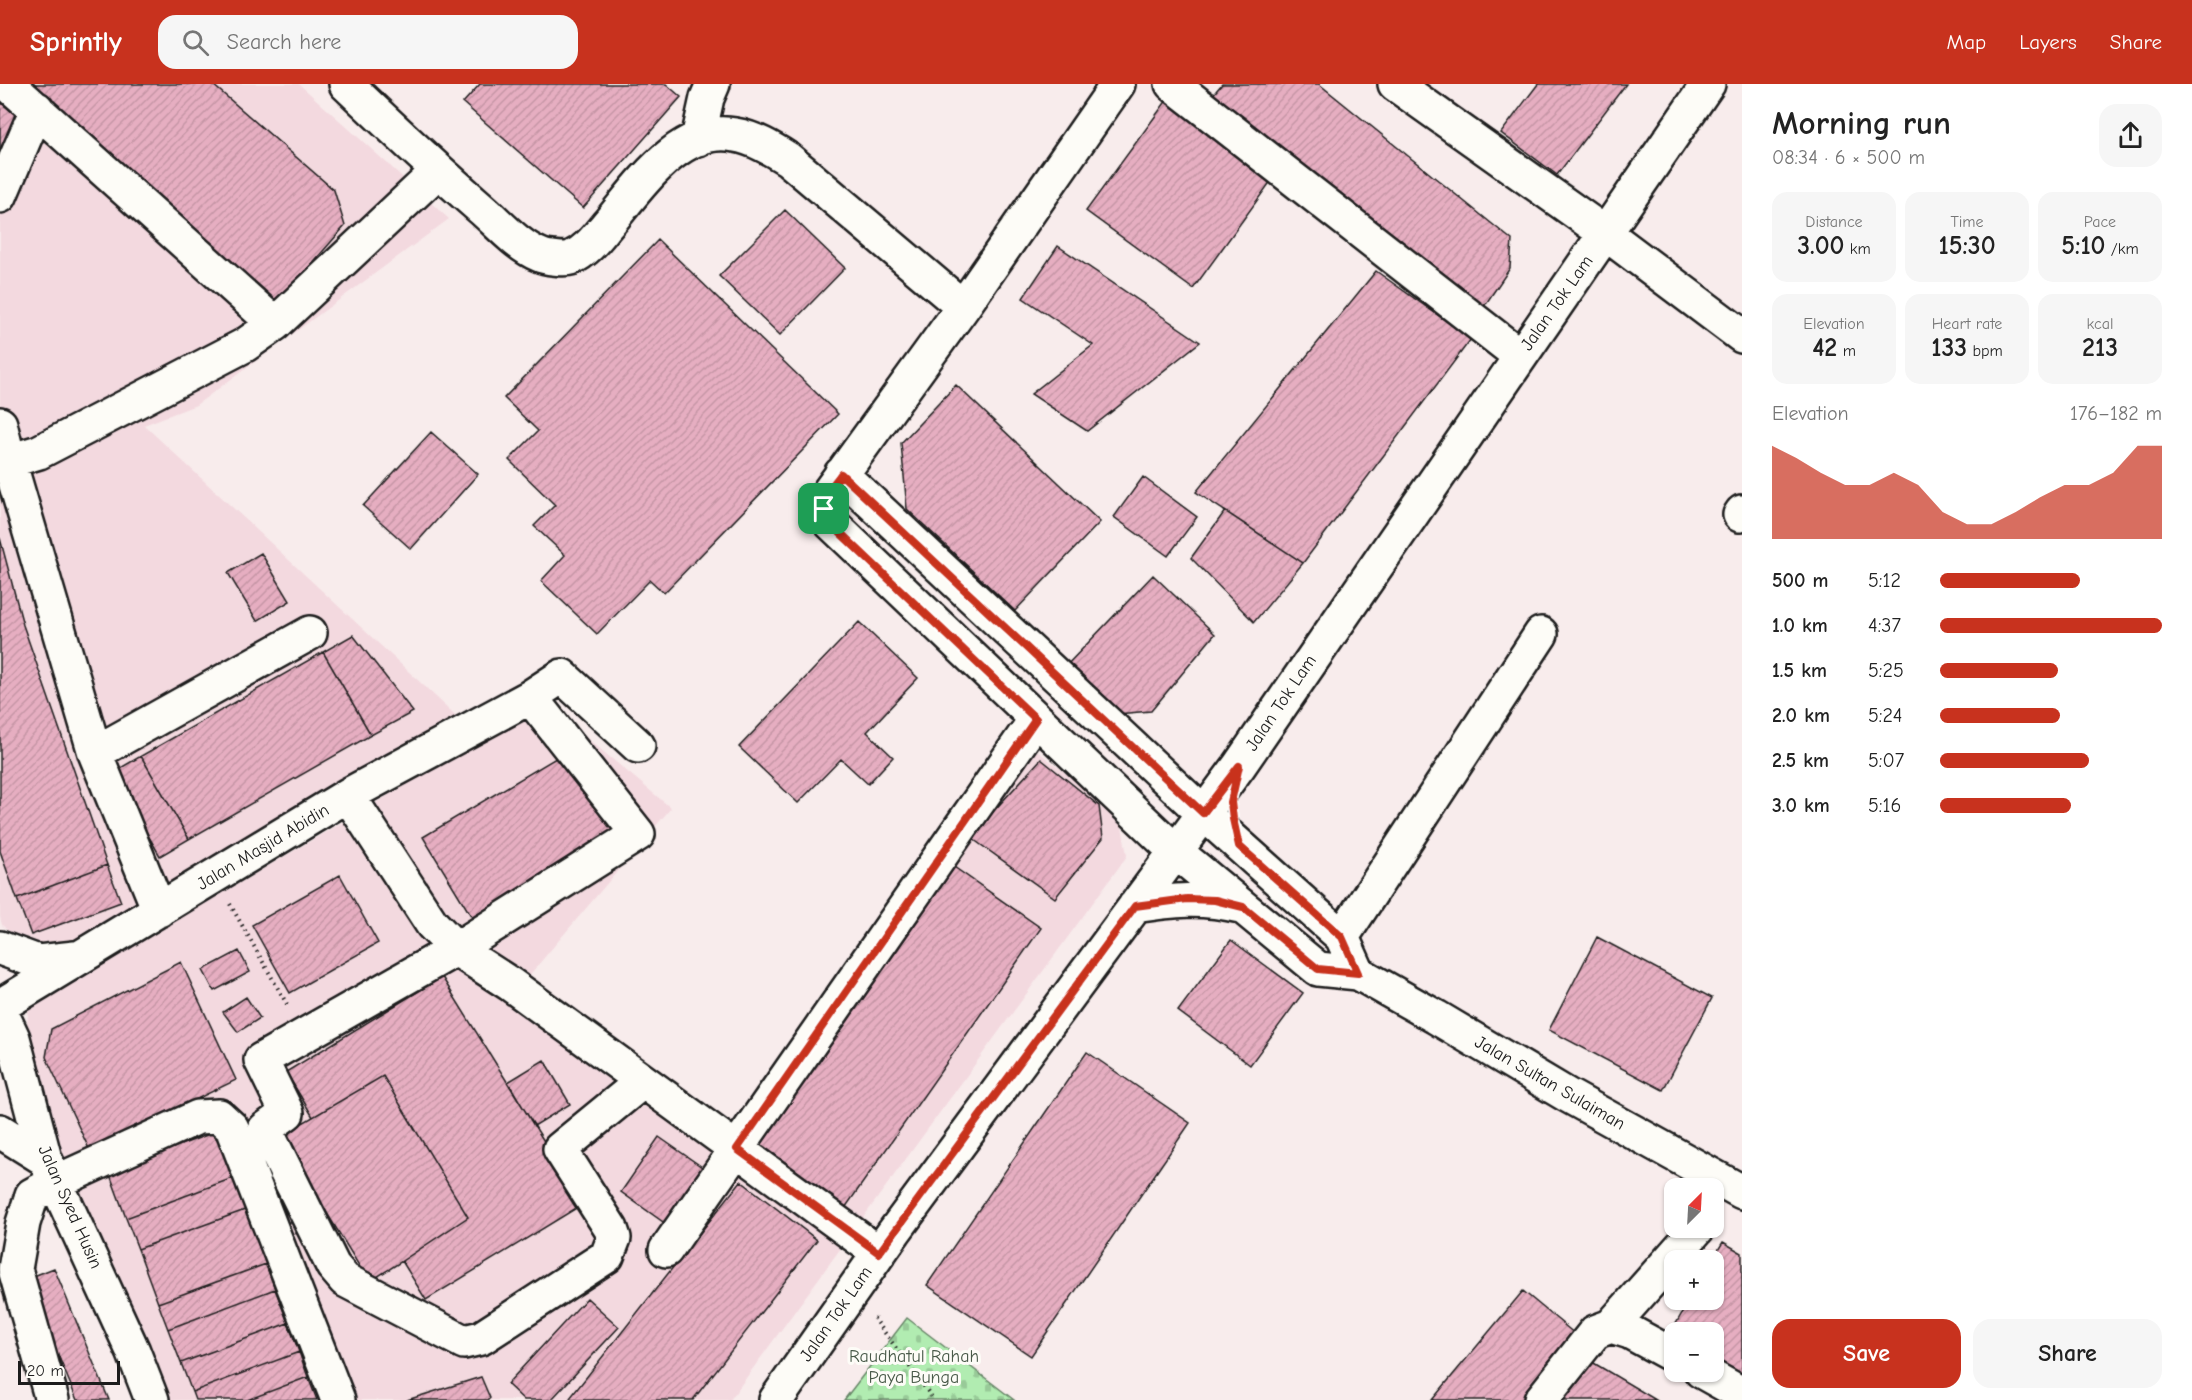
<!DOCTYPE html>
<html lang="en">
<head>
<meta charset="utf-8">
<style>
	:root { --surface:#fff; --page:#f6f6f6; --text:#222; --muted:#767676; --accent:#c8321e }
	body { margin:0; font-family:"Comic Neue",sans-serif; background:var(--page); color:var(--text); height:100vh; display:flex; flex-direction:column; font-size:22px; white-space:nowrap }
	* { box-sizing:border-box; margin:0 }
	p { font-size:20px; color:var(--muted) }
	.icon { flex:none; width:33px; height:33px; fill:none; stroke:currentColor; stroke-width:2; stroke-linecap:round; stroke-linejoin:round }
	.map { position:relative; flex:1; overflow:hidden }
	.details { display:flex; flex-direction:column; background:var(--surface); width:450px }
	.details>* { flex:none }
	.needle { width:39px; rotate:24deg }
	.controls { position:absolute; left:1664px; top:1094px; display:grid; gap:12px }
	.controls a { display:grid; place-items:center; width:60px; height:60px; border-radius:12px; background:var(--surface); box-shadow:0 2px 4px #0004; font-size:30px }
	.scale { position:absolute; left:18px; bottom:15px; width:102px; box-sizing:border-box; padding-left:6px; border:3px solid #1c1c1c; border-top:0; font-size:16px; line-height:21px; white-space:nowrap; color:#1c1c1c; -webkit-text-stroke:4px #fdfcf7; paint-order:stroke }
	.pin { position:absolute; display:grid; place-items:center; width:51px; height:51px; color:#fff; margin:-26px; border-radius:12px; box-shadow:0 3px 9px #0006 }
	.round { display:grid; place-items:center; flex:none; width:63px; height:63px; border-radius:18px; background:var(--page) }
	.headline { display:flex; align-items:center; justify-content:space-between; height:102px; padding:0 30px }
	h1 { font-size:33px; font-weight:700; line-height:45px }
	.figures { display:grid; grid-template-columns:repeat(3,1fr); gap:9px; height:102px; padding:6px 30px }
	.figures div { display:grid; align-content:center; border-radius:15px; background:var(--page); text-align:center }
	.figures b { font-size:26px; font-weight:700 }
	.figures small { font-size:16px; font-weight:400 }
	.figures p { font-size:16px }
	.chart { height:168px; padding:12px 30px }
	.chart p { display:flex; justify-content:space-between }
	.chart svg { width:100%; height:108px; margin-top:6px; fill:var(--accent); opacity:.7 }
	.button { display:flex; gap:12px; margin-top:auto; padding:12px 30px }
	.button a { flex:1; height:69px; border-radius:18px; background:var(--accent); color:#fff; font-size:24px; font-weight:700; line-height:69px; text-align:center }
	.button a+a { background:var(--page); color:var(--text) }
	ul { padding:0 30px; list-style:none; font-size:20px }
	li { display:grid; grid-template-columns:96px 72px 1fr; align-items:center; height:45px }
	li i { height:15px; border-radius:8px; background:var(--accent) }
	header { display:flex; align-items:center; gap:36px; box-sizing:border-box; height:84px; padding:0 30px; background:var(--accent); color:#fff }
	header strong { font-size:28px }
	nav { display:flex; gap:33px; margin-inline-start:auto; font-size:21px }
	.search { width:420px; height:54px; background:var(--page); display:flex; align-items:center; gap:15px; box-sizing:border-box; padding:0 21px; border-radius:18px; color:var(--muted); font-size:22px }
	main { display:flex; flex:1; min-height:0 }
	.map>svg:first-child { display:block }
</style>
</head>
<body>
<header>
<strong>Sprintly</strong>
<div class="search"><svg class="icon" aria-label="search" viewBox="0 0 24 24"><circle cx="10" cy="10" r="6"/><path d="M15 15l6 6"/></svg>Search here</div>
<nav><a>Map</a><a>Layers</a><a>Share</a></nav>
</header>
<main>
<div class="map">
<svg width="1742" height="1316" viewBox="0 0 1742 1316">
	<defs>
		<pattern id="cemetery-stones" width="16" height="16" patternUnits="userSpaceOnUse" patternTransform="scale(1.5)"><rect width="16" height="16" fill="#b1ecb1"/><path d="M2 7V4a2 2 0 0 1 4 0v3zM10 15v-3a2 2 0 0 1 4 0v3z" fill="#98ca98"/></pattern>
		<pattern id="building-hatch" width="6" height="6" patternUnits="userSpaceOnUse" patternTransform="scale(1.5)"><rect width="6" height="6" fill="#e6aec1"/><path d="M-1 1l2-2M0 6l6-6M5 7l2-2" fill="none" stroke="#c595a5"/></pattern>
	</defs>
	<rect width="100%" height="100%" fill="#f8ecec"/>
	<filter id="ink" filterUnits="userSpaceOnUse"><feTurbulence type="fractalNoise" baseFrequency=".0167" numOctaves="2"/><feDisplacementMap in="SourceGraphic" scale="12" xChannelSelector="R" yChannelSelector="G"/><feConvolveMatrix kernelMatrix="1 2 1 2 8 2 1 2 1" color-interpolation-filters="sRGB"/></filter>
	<g filter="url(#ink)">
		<path fill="#f3d9df" d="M 0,0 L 299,0 L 449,135 L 196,321 L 144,341 L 466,641 L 78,863 L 31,869 L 2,841 L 0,833 Z
			M 545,619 L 671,724 L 521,901 L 736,1055 L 1012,648 L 1120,730 L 1127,772 L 730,1316 L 160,1316 L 23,974 L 29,923 Z"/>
		<path fill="url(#cemetery-stones)" stroke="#668466" stroke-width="1.5" d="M 907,1234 L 1014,1316 L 844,1316 Z"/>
		<path fill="url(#building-hatch)" stroke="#1c1c1c" stroke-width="1.5" d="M 21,0 L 212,0 L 334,106 L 345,142 L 273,224 Z
			M 480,0 L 666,0 L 681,13 L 583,124 L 463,19 Z
			M 1222,0 L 1319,0 L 1512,156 L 1510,184 L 1481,227 L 1211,13 Z
			M 1538,0 L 1626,0 L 1557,91 L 1501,49 Z
			M 1167,16 L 1274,93 L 1193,205 L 1086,127 Z
			M 0,18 L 25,38 L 8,71 L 0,67 Z
			M 785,126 L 845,184 L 780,251 L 719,192 Z
			M 658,156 L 838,330 L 664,509 L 650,496 L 597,550 L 541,497 L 565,471 L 534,442 L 555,421 L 509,376 L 538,347 L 504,314 Z
			M 1058,162 L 1200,258 L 1087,347 L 1031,310 L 1093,261 L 1023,214 Z
			M 1376,187 L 1471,255 L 1303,479 L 1196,408 Z
			M 956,301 L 1100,438 L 1015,527 L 907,425 L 901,359 Z
			M 431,348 L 478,390 L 411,465 L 363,422 Z
			M 1143,393 L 1197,433 L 1168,472 L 1114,433 Z
			M 1225,427 L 1303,479 L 1254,538 L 1191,474 Z
			M 0,454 L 23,541 L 107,781 L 17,815 L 0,767 Z
			M 261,469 L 290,517 L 257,537 L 228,489 Z
			M 1153,491 L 1215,550 L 1151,627 L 1117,630 L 1065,583 Z
			M 859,538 L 918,594 L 867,648 L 893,673 L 868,700 L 841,675 L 798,719 L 739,663 Z
			M 353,551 L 413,628 L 371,651 L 323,568 Z
			M 323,568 L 371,651 L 189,755 L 141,672 Z
			M 566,668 L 619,755 L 476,840 L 423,753 Z
			M 141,672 L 189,755 L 160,772 L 112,689 Z
			M 1041,675 L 1099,722 L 1103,754 L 1055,814 L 970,753 Z
			M 944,776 L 1041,844 L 843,1127 L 746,1060 Z
			M 107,781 L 121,818 L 31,851 L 17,815 Z
			M 340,791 L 378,859 L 290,909 L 252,841 Z
			M 1597,853 L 1712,914 L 1663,1006 L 1549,946 Z
			M 1231,856 L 1303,909 L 1250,981 L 1178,927 Z
			M 239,867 L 250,888 L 214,907 L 203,886 Z
			M 181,878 L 236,996 L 90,1067 L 46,973 L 51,945 Z
			M 442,893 L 583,1120 L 426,1216 L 402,1177 L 468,1133 L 383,992 L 313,1033 L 286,988 Z
			M 442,893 L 583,1120 L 426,1216 L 402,1177 L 369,1198 L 280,1052 L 313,1033 L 286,988 Z
			M 246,913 L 260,934 L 238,948 L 223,928 Z
			M 1087,968 L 1190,1039 L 1031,1272 L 927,1201 Z
			M 544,976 L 570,1020 L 534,1042 L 508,998 Z
			M 215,1048 L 233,1094 L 126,1134 L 109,1088 Z
			M 659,1053 L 712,1090 L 673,1145 L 621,1108 Z
			M 233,1094 L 245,1126 L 138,1165 L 126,1134 Z
			M 741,1097 L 817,1156 L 693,1316 L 573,1316 L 570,1314 Z
			M 245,1126 L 266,1180 L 158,1219 L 138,1165 Z
			M 1723,1158 L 1742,1169 L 1742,1293 L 1713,1277 L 1713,1248 L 1674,1248 L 1674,1254 L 1669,1252 L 1690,1215 L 1713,1215 L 1712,1176 Z
			M 266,1180 L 275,1205 L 168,1245 L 158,1219 Z
			M 54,1184 L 109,1316 L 77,1316 L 26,1195 Z
			M 275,1205 L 288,1239 L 181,1279 L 168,1245 Z
			M 1523,1207 L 1581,1255 L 1530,1316 L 1432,1316 Z
			M 587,1214 L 619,1243 L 551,1316 L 524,1316 L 507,1300 Z
			M 288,1239 L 299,1268 L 192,1308 L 181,1279 Z
			M 299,1268 L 308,1293 L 247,1316 L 195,1316 L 192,1308 Z
			M 1587,1275 L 1656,1316 L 1562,1316 Z
			M 308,1293 L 317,1316 L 247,1316 Z
			M 481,1293 L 490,1314 L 488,1316 L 407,1316 Z"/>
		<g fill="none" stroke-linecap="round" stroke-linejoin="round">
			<g stroke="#1c1c1c" stroke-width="38">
				<path id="minor" d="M 8,0 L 275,240
					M 346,0 C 391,43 436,85 483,126 C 500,141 518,162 540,171 C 546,174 565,176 571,174 C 587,167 597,153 607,141 C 638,105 679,40 735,51 C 754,54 772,65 788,75 L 963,223
					M 1118,0 L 963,223 L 826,412 L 824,425 L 831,439 L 1175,767 L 1318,885 L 1358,889 L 1436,933 L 1567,1011 L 1742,1108
					M 1172,0 L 1520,272
					M 1395,0 L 1605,149 L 1742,252
					M 698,55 L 707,14 L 713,0
					M 0,112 L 37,25
					M 0,340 L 9,377 L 95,669 L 159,826
					M 9,377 L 39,368 L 245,261 L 275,240 L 438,87
					M 841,390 L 1203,729 L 1342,853 L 1358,889
					M 1740,431 L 1742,428
					M 530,613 L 638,750 L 456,865 L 261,976 L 287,1029 L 265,1045 L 333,1182 L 345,1196 L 464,1258 L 481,1254 L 607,1172 L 614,1154 L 611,1145 L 560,1065 L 643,997
					M 95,669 L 310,549
					M 348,711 L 432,840 L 456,865 L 510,900 L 879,1169
					M 1135,822 C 1174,816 1200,813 1240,822
					M 1342,853 L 1541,550
					M 0,864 L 38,878 L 75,874
					M 0,922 L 348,711 L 530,613 L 562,592 L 638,662
					M 0,926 L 13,954 L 45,1075 L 133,1267 L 152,1316
					M 0,1047 L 45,1075
					M 666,1166 L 1036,635
					M 1611,1242 L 1699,1143
					M 1701,1287 L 1742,1310
					M 52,1316 L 15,1185 L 23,1139 L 32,1111 L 56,1098 L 198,1033 L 219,1032 L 232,1044 L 338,1316
					M 776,1316 L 894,1148 L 1239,682 L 1708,0
					M 1541,1316 L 1595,1248 L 1611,1242 L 1630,1248 L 1674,1272"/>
			</g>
			<path stroke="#1c1c1c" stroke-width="4" stroke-dasharray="1.5 4.5" stroke-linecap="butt" d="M 230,820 L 288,922
				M 874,1234 L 934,1316"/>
			<use href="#minor" stroke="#fdfcf7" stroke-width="33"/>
		</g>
	</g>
	<g fill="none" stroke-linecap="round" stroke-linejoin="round" filter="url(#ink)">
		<g stroke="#fff" stroke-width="12">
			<path id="route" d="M 841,390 L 1203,729 L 1239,682 L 1231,718 L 1233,735 L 1239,762 L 1342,853 L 1358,889 L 1318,885 L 1243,823 L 1215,816 L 1187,815 L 1135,822 L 879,1169 L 737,1065 L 1036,635 L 831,440 C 819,415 826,411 841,390 Z"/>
		</g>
		<use href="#route" stroke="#c8321e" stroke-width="8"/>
	</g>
	<g text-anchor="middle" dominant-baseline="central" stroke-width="6" stroke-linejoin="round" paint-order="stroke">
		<g font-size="18" fill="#1c1c1c" stroke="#fdfcf7">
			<text transform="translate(1557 219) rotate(-55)">Jalan Tok Lam</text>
			<text transform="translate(1281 619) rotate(-56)">Jalan Tok Lam</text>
			<text transform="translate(263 763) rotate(-31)">Jalan Masjid Abidin</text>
			<text transform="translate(1550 999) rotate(30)">Jalan Sultan Sulaiman</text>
			<text transform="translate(70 1123) rotate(66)">Jalan Syed Husin</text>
			<text transform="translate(836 1230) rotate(-55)">Jalan Tok Lam</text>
		</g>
		<g font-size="18" fill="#495a49" stroke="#fdfcf7">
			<text x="914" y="1272">Raudhatul Rahah<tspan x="914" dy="21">Paya Bunga</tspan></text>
		</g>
	</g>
</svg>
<div class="controls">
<a><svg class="needle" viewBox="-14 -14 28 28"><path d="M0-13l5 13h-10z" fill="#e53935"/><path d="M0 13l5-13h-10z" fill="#767676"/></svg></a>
<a>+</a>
<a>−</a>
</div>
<div class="scale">20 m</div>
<div class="pin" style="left:824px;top:425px;background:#1e9e55"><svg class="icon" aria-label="arrive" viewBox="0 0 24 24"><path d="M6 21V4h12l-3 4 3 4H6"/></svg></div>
</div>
<section class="details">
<div class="headline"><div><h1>Morning run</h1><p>08:34 · 6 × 500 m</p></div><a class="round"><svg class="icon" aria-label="share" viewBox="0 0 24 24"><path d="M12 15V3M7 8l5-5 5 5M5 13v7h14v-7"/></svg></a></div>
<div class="figures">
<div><p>Distance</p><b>3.00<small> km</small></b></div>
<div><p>Time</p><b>15:30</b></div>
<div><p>Pace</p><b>5:10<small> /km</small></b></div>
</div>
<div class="figures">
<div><p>Elevation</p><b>42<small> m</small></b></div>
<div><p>Heart rate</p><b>133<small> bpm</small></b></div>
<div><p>kcal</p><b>213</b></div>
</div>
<div class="chart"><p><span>Elevation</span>176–182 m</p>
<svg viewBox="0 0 160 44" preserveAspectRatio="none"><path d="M0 44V6L10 11L20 17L30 22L40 22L50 17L60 22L70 33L80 38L90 38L100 33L110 27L120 22L130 22L140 17L150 6L160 6V44z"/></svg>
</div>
<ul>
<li><b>500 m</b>5:12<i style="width:63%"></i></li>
<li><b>1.0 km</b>4:37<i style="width:100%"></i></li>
<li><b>1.5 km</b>5:25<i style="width:53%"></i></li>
<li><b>2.0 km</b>5:24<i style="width:54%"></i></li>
<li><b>2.5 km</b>5:07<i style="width:67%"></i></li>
<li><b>3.0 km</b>5:16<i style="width:59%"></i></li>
</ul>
<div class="button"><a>Save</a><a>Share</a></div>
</section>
</main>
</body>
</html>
